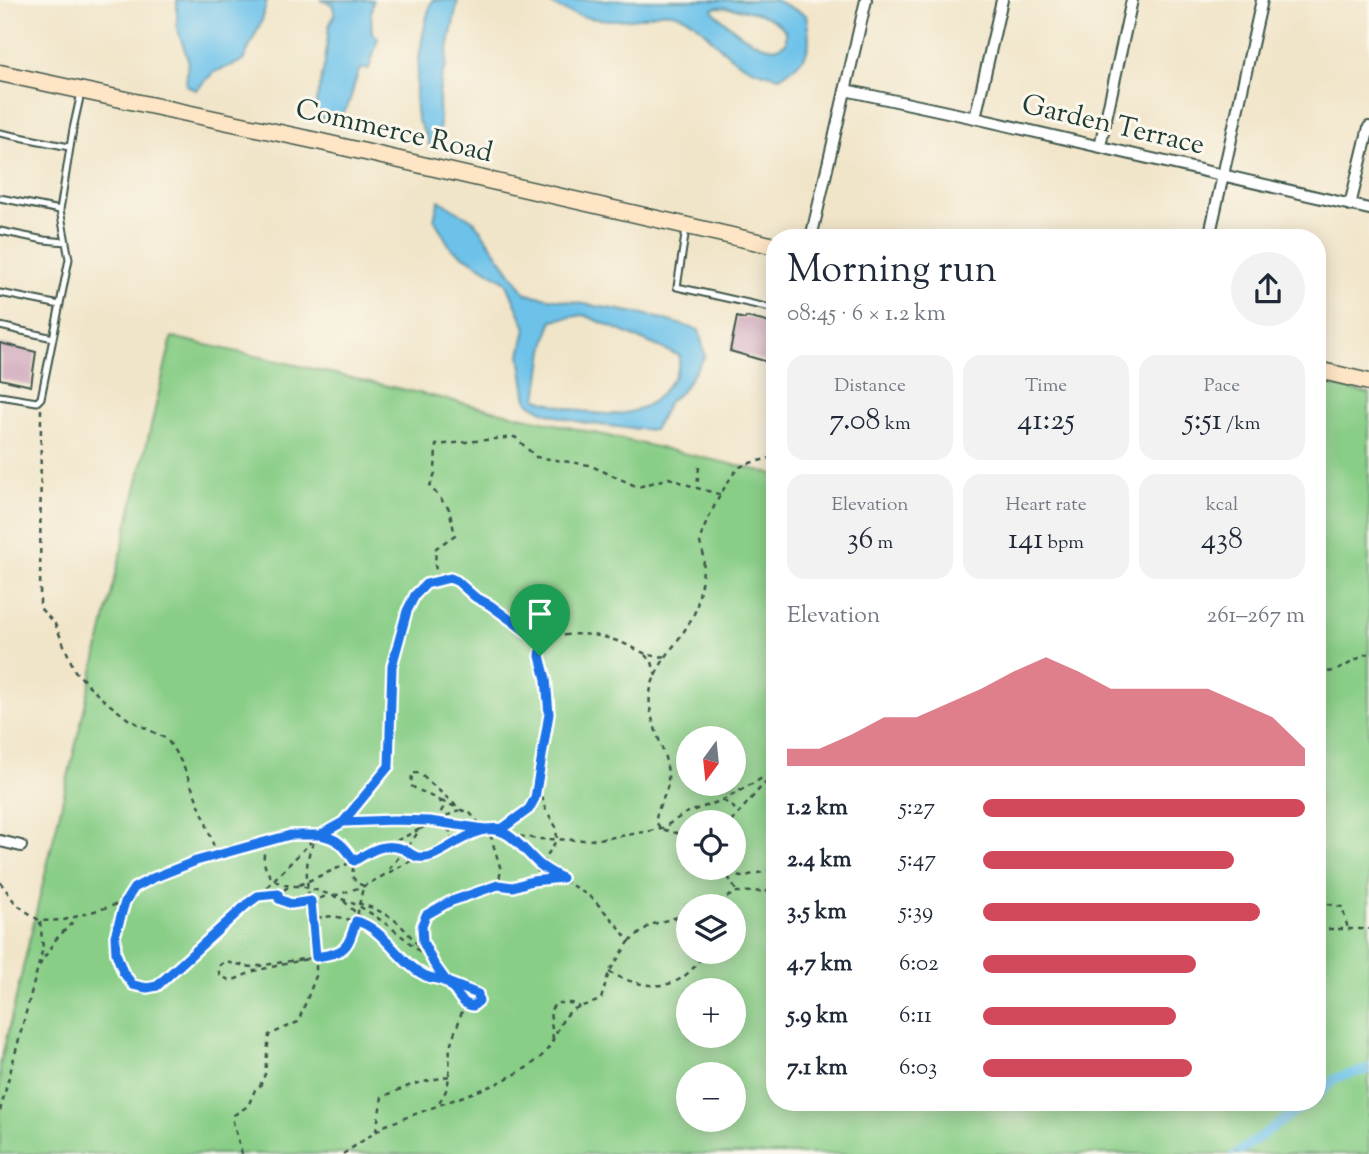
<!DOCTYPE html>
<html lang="en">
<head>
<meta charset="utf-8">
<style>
	:root { --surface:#fff; --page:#f2f2f3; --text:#1f2937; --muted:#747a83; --accent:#d1495b }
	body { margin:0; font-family:"Sorts Mill Goudy",serif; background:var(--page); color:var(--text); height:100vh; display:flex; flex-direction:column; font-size:26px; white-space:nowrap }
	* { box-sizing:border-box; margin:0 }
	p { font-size:23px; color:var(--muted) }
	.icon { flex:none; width:38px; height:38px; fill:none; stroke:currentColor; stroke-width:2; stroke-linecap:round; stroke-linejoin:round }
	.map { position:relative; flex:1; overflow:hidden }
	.drawer { position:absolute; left:766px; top:229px; width:560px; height:882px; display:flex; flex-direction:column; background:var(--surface); border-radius:28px; box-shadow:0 4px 18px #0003 }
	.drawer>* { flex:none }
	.needle { width:46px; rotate:195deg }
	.tools { position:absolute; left:676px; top:726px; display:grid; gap:14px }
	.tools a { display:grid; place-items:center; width:70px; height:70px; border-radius:50%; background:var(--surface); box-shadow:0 4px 18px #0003; font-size:35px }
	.pin { position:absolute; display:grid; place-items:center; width:60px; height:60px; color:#fff; margin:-72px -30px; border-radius:50% 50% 50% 0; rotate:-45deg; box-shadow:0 0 7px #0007 }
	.pin .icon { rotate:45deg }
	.round { display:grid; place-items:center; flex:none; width:74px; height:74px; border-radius:37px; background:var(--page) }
	.head { display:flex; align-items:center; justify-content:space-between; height:119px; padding:0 21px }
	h1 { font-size:38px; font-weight:600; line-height:52px }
	.metrics { display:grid; grid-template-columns:repeat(3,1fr); gap:10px; height:119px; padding:7px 21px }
	.metrics div { display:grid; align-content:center; border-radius:18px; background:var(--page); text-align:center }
	.metrics b { font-size:30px; font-weight:600 }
	.metrics small { font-size:19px; font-weight:400 }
	.metrics p { font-size:19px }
	.chart { height:196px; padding:14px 21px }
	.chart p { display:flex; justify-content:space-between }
	.chart svg { width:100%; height:126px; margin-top:7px; fill:var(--accent); opacity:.7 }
	ul { padding:0 21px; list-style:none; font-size:23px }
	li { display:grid; grid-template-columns:112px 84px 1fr; align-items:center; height:52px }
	li i { height:18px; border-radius:9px; background:var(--accent) }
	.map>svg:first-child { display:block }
</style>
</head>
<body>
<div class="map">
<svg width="1369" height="1154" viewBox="0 0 1369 1154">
	<rect width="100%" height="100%" fill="#fbf7ec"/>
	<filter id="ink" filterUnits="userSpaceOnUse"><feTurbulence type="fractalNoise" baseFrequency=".0143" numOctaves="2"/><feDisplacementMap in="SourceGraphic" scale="14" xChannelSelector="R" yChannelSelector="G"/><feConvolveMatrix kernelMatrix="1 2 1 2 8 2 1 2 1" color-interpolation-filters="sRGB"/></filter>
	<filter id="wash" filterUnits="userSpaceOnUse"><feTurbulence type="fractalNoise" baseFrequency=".00686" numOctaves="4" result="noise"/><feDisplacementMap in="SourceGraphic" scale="28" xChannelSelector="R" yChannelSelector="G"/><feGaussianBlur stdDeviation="1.57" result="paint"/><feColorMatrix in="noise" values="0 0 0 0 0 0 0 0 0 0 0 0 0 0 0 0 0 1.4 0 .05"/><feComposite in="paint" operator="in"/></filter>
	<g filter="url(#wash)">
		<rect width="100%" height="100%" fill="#f1e5c9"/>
		<path fill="#89ce87" stroke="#54865e" stroke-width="2" fill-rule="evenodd" d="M 172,337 L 775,474 L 775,1102 L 1318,1102 L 1318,383 L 1369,394 L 1369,1154 L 0,1154 L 0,1065 ZM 688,738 L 733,738 L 733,784 L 688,784 ZM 688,822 L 733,822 L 733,868 L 688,868 ZM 688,906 L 733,906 L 733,952 L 688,952 ZM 688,990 L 733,990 L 733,1036 L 688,1036 ZM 688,1074 L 733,1074 L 733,1120 L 688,1120 Z"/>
		<path fill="#6dc2ea" stroke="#46808f" stroke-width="2" fill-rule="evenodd" d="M 177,0 L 267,0 L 262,20 L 243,61 L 214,72 L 196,90 L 186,85 L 188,59 L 177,28 Z
			M 320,0 L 373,0 L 371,13 L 372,33 L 378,38 L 369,69 L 360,69 C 350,88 354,110 333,121 L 323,119 L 315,107 L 325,63 L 329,26 L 335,14 L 332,4 Z
			M 432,0 L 458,0 L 447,54 L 446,67 L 442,75 L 439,94 L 440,146 L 433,148 L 429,147 C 430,135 419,128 417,117 C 412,91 423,25 432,0 Z
			M 545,0 L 775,0 L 806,15 C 812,51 811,56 780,77 C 757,72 740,66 723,50 C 708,36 696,19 676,14 C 662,10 652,16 638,18 C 605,23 574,20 545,0 ZM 717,7 C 741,8 770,12 786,31 L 786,43 L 777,48 C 754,48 730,27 714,12 L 713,9 Z
			M 439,200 L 474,221 L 526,294 L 648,315 L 699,330 L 705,356 L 681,392 L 669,401 L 654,430 C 618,427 554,424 527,401 L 520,355 L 526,328 L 506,282 L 451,248 L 434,219 ZM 584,315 L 680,356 C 679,372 674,378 664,390 C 633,430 577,411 537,399 L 544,350 L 552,320 Z
			M 1369,1065 L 1369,1072 L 1338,1080 L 1318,1100 L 1318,1091 L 1335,1075 L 1356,1070 Z
			M 1304,1102 L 1314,1103 L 1241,1154 L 1231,1154 Z"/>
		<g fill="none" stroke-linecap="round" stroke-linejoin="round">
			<path stroke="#6dc2ea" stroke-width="3.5" d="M 1318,1091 L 1335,1075 L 1356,1070 L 1369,1065
				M 1318,1100 L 1338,1080 L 1369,1072
				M 1231,1154 L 1304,1102
				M 1241,1154 L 1314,1102"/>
		</g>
		<g id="blocks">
			<path fill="#c798b2" d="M 737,317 L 745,319 L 746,317 L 775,324 L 775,364 L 730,351 Z
				M 0,343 L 36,352 L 31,386 L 0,379 Z"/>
		</g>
	</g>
	<g filter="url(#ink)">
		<use href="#blocks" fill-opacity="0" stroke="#3e564a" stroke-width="2"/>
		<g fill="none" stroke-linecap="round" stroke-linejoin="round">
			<g stroke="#3e564a" stroke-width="9">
				<path id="lane" d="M 0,133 L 69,147
					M 0,198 L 60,210
					M 686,229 L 677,287 L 775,309
					M 0,231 L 44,240 L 66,242
					M 0,293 L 60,305
					M 0,326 L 53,338
					M 0,396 L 37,402 L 41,398 L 69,259 L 60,210 L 73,129 L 81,93"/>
			</g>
			<g stroke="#3e564a" stroke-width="14">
				<path id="street" d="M 845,90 L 975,118 L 1369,209
					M 975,118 L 1002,0
					M 1100,146 L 1132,0
					M 1350,205 L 1369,127
					M 811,238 L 866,0
					M 1209,238 L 1262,0
					M 0,841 L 21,846"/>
			</g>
			<g stroke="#3e564a" stroke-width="19">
				<path id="secondary" d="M 0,73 L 317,141 L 775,246
					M 1318,370 L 1369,382"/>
			</g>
			<path stroke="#3e564a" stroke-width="2.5" stroke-dasharray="5 5" stroke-linecap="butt" d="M 41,409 L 40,608 L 55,624 L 75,671 L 100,697 L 128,719 L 167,739 L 182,763 L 204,817 L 217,856
				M 699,467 L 697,488 L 722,495
				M 438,579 L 435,565 L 436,548 L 455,535 L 449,509 L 430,486 L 435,473 L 436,445 L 515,437 L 536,457 L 589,465 L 638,487 L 669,478 L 697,488
				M 645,655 L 652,662 L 656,676
				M 1318,671 C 1338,676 1351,660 1369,653
				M 723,800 L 734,808 L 736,814
				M 441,801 L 458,808
				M 344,821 L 389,766 L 392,666 L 407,611 L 416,595 L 426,584 L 450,578 L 457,581 L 475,597 L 490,605 L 531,635 L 542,640 C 569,632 592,632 620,642 C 637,648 647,659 667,656
				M 436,821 L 443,808 L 440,801 L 411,786 L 412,773 L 419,773 L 461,810 L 470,813 L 491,837 L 501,870 L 498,885
				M 731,822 L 761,787 L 775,775
				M 439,823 L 451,832 L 452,844
				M 320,835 C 300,854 308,889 311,914 L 315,918 L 333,916 L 365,923
				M 688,836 L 661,829 L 656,822 C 656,807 667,796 668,782 C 670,752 646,723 650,693 C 655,661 685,638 696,609 C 699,599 704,568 704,557 C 703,551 700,546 700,541 C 701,529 730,473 740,467 C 748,462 761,461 770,458 L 775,444
				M 267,844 C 261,856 263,872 276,881 C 282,886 289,885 296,886 C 309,886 339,898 352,903 C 378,913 460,979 462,1007 C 462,1020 452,1034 450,1048 C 448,1068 453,1087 438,1103
				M 388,845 L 420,829
				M 723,868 L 737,892
				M 389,869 L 412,841 L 420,829 L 459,810
				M 728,874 L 741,877 L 775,869
				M 532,881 L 557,839 L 556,827 L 544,806 L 539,777 L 549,714 L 546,679 L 540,656 L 542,641
				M 0,882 L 16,904 L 40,921 L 64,920 L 125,902 L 134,888 L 196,861 L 290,836 L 320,835 L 343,823 L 394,819 L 429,821 L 537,839 L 589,840 L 615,837 L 661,829 L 686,813 L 723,800 L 775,771
				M 299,885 L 354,861 C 345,846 337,838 320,835
				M 288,887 L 278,894 L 279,899 C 295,909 312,901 329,895
				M 260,894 L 312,841
				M 334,896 L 364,886 L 418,857 L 446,848 L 484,829
				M 344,901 L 394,951 L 424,975 L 478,994 L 479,1001 L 473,1006 L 460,1001
				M 125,902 C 113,932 107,995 157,986 L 247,904 L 259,896 L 278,894
				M 1318,902 L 1342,907 L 1348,929
				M 358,903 C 398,916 400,924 426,955
				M 709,906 L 737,892 L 775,891
				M 311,914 L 316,956
				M 676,918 L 678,923 L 688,931
				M 1318,929 L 1369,929
				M 629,942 L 650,925 L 688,914
				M 316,957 L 254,971 L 236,979 L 229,980 L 221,976 L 218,970 L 220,965 L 225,962 L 252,967 Z
				M 432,961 C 427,950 420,938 422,925 C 426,906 478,889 496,885 C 503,884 510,887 517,886 C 531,882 544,879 559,878
				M 39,966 L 56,939 L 76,919
				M 609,972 C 629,983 662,993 683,977 C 689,973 694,967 699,962 L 699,952
				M 553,1039 L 550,1011 L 556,1003 L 571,1003 L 580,1007
				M 0,1111 L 43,948 L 40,921
				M 376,1131 L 382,1097 L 411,1085 L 449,1076
				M 242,1154 L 233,1122 L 234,1115 L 248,1106 L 255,1090 L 260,1086 L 265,1074 L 269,1035 L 298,1022 L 316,976 L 316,957 C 322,956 328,956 333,955 C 359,948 356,906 364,886 L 357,883 L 352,876 L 354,861 C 381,845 389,841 418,857
				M 343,1154 L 386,1125 L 496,1084 C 513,1075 535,1066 547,1050 C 556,1038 558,1022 570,1012 C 578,1005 591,1005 601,999 L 609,972 L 629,942 L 619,927 L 592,898 L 541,866 L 503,828 C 527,809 533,810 539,777"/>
			<use href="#lane" stroke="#fff" stroke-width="5"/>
			<use href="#street" stroke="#fff" stroke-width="10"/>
			<use href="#secondary" stroke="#fee5c5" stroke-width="16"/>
		</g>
	</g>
	<g fill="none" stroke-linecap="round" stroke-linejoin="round" filter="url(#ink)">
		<g stroke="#fff" stroke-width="14">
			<path id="route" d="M 540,656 L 546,679 L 549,714 L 535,798 L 529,809 L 503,828 L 485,829 L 429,821 L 394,820 L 343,822 L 320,835 L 290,835 L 196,861 L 153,878 L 134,888 L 125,902 L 115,936 L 116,953 L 123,972 L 133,985 L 147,988 L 157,986 L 247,904 L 258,896 L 278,894 L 279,899 L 291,904 L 311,901 L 316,957 C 346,952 347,950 356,921 C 384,928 398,962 424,975 C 431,979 439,978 446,982 C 458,989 457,1003 473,1006 L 479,1001 L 478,994 L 447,982 L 434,964 L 423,942 L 422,926 L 426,915 L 449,902 L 498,885 L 513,887 L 532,881 L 562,878 C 554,874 546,870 539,864 C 529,855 519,842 508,835 C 475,814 444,862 418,857 C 413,856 408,851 403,849 C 383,842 371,851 354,861 C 345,846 337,838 320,835 L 343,822 L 389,766 L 392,666 L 407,611 L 415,595 L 426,584 L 450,578 L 457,581 L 475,597 L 490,605 L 531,635 L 542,640 L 540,656"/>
		</g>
		<use href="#route" stroke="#1a73e8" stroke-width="9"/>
	</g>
	<g text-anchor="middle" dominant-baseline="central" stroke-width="6" stroke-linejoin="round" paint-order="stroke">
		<g font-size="28" fill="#1f3d34" stroke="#fbf7ec">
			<text transform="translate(1113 126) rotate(13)">Garden Terrace</text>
			<text transform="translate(394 132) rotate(13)">Commerce Road</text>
		</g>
	</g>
</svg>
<div class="tools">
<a><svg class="needle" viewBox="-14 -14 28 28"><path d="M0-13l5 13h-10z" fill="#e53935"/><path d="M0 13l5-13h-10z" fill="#747a83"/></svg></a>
<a><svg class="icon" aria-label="locate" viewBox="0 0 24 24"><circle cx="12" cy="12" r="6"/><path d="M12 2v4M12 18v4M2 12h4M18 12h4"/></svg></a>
<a><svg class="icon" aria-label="layers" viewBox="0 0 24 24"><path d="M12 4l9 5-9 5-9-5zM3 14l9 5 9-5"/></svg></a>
<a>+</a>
<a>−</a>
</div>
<div class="pin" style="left:540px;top:656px;background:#1e9e55"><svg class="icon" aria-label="arrive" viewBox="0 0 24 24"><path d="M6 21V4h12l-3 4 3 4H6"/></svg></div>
<section class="drawer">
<div class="head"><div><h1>Morning run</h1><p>08:45 · 6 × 1.2 km</p></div><a class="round"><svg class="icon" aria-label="share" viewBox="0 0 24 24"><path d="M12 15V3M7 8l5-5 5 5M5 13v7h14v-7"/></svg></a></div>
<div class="metrics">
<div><p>Distance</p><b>7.08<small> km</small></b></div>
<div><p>Time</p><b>41:25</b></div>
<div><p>Pace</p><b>5:51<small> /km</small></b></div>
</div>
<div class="metrics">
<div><p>Elevation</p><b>36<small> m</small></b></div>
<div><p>Heart rate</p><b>141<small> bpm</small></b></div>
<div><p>kcal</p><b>438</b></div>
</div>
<div class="chart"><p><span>Elevation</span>261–267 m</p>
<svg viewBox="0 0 160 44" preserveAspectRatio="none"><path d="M0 44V38L10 38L20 33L30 27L40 27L50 22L60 17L70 11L80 6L90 11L100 17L110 17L120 17L130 17L140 22L150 27L160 38V44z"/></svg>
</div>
<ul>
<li><b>1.2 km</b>5:27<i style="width:100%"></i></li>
<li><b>2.4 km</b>5:47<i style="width:78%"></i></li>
<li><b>3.5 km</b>5:39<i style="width:86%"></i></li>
<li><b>4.7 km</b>6:02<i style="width:66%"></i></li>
<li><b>5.9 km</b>6:11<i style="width:60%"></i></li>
<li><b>7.1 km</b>6:03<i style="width:65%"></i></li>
</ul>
</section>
</div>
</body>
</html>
